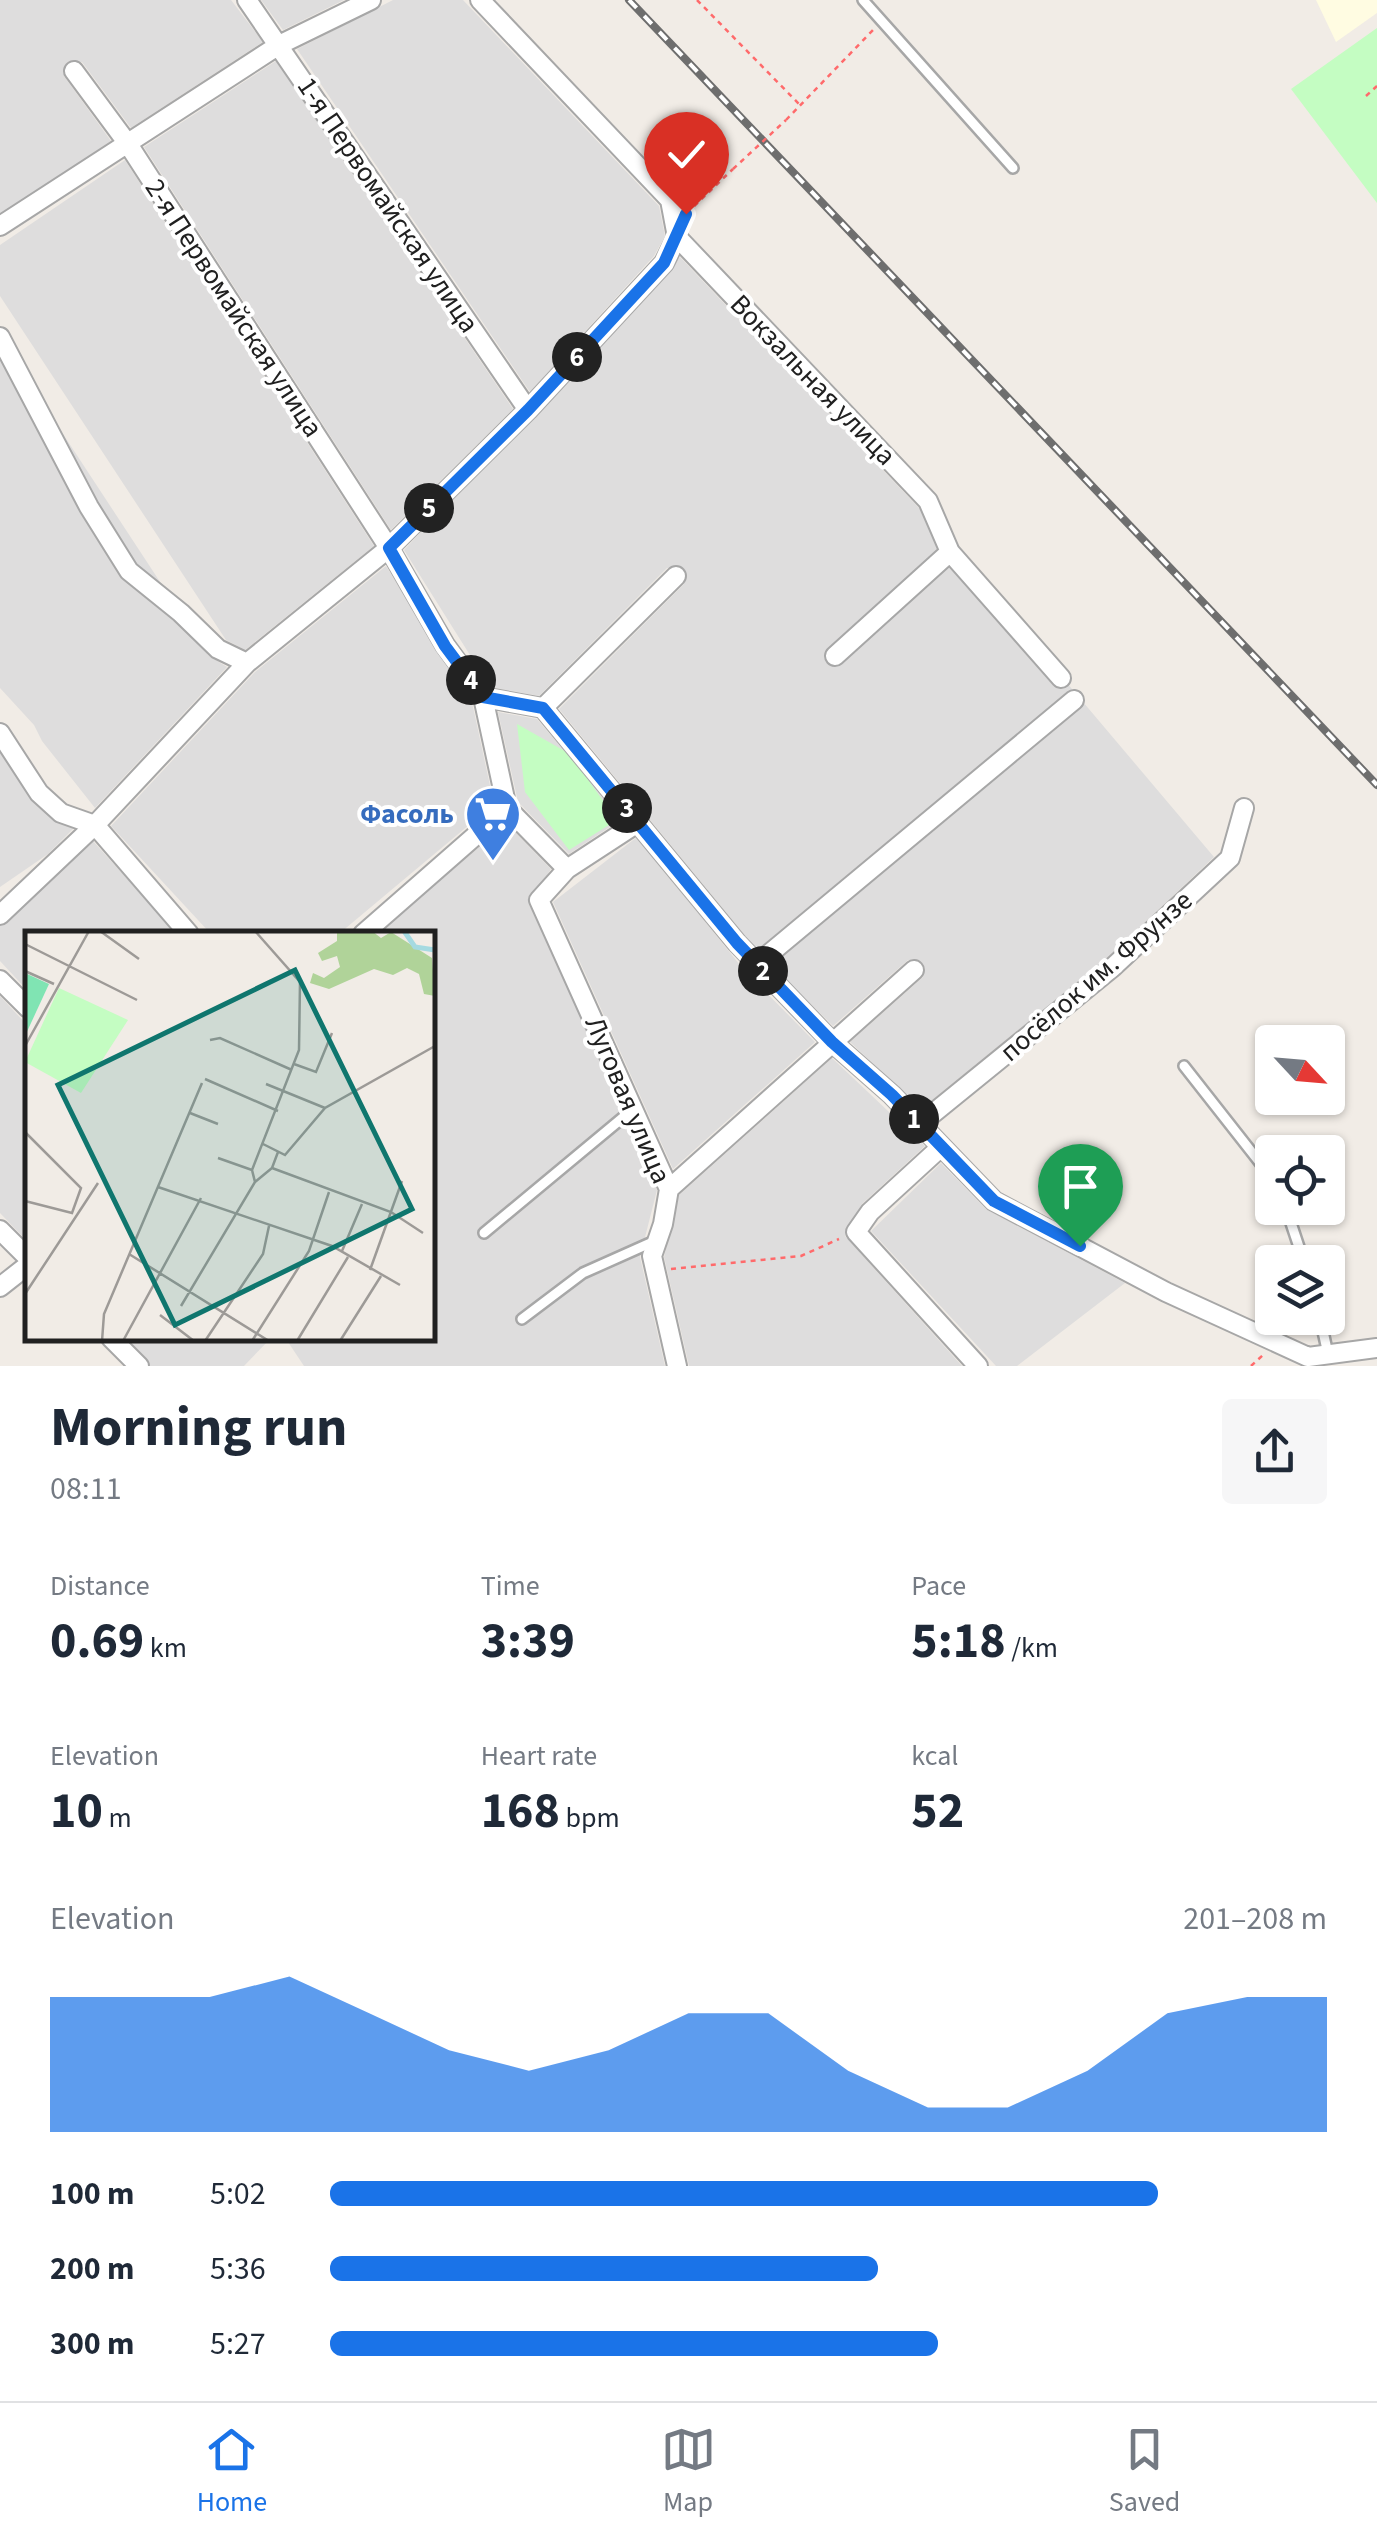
<!DOCTYPE html>
<html lang="en">
<head>
<meta charset="utf-8">
<style>
	:root { --surface:#fff; --page:#f6f6f7; --text:#1f2937; --muted:#747a83; --line:#e0e1e3; --accent:#1a73e8 }
	body { margin:0; font-family:"Source Sans 3",sans-serif; background:var(--page); color:var(--text); height:100vh; display:flex; flex-direction:column; font-size:38px; white-space:nowrap }
	* { box-sizing:border-box; margin:0 }
	p { font-size:32px; color:var(--muted) }
	.icon { flex:none; width:55px; height:55px; fill:none; stroke:currentColor; stroke-width:2; stroke-linecap:round; stroke-linejoin:round }
	.map { position:relative; height:1366px; overflow:hidden }
	.drawer { display:flex; flex-direction:column; background:var(--surface); flex:1 }
	.drawer>* { flex:none }
	.needle { width:65px; rotate:116deg }
	.controls { position:absolute; left:1255px; top:1025px; display:grid; gap:20px }
	.controls a { display:grid; place-items:center; width:90px; height:90px; border-radius:10px; background:var(--surface); box-shadow:0 2px 8px #0004; font-size:50px }
	.pin { position:absolute; display:grid; place-items:center; width:85px; height:85px; color:#fff; margin:-102px -42px; border-radius:50% 50% 50% 0; rotate:-45deg; box-shadow:0 0 10px #0007 }
	.pin .icon { rotate:45deg }
	.km { position:absolute; width:50px; height:50px; margin:-25px; border-radius:50%; background:#222; color:#fff; font-size:28px; line-height:50px; text-align:center }
	.round { display:grid; place-items:center; flex:none; width:105px; height:105px; border-radius:10px; background:var(--page) }
	.overview { display:flex; align-items:center; justify-content:space-between; height:170px; padding:0 50px }
	h1 { font-size:55px; font-weight:700; line-height:75px }
	.figures { display:grid; grid-template-columns:repeat(3,1fr); gap:15px; height:170px; padding:10px 50px }
	.figures div { display:grid; align-content:center }
	.figures b { font-size:50px; font-weight:700 }
	.figures small { font-size:28px; font-weight:400 }
	.figures p { font-size:28px }
	.chart { height:280px; padding:20px 50px }
	.chart p { display:flex; justify-content:space-between }
	.chart svg { width:100%; height:180px; margin-top:10px; fill:var(--accent); opacity:.7 }
	ul { padding:0 50px; list-style:none; font-size:32px }
	li { display:grid; grid-template-columns:160px 120px 1fr; align-items:center; height:75px }
	li i { height:25px; border-radius:12px; background:var(--accent) }
	.menu { display:flex; justify-content:space-around; align-items:center; height:140px; border-top:2px solid var(--line); background:var(--surface); font-size:28px; color:var(--muted) }
	.menu a { display:grid; justify-items:center; gap:5px }
	.menu .selected { color:var(--accent) }
	.map>svg:first-child { display:block }
</style>
</head>
<body>
<div class="map">
<svg width="1377" height="1366" viewBox="0 0 1377 1366">
	<rect width="100%" height="100%" fill="#f1ece6"/>
	<path fill="#dedddd" d="M 0,0 L 231,0 L 263,42 L 131,128 L 82,62 L 67,62 L 64,76 L 111,141 L 0,217 Z
		M 261,0 L 344,0 L 283,30 Z
		M 393,0 L 463,0 L 659,206 L 665,236 L 654,256 L 530,392 L 297,49 Z
		M 276,61 L 513,409 L 391,530 L 144,147 Z
		M 125,160 L 374,546 L 245,650 L 226,640 L 0,296 L 0,245 Z
		M 680,257 L 920,509 L 1214,857 L 1106,959 L 921,1109 L 850,1042 L 923,977 L 922,962 L 908,960 L 833,1026 L 761,955 L 559,709 L 684,584 L 684,568 L 667,568 L 539,696 L 490,687 L 404,550 Z
		M 0,338 L 208,655 L 227,667 L 95,808 L 42,741 L 34,725 L 0,688 Z
		M 386,566 L 472,702 L 494,804 L 340,933 L 210,933 L 111,826 L 255,672 Z
		M 498,712 L 537,719 L 622,819 L 569,854 L 518,802 Z
		M 0,730 L 78,824 L 48,854 L 0,887 Z
		M 507,824 L 551,869 L 529,904 L 643,1152 L 657,1190 L 640,1257 L 665,1366 L 304,1366 L 286,1339 L 432,1338 L 432,934 L 376,933 Z
		M 637,837 L 744,970 L 815,1042 L 673,1169 L 553,902 Z
		M 93,841 L 176,933 L 28,934 L 27,990 L 0,961 L 0,915 Z
		M 0,996 L 27,1025 L 27,1241 L 0,1213 Z
		M 832,1058 L 925,1146 L 862,1204 L 845,1236 L 962,1366 L 689,1366 L 664,1257 L 679,1195 Z
		M 941,1163 L 986,1209 L 1125,1283 L 1017,1366 L 996,1366 L 871,1231 Z
		M 109,1339 L 270,1339 L 244,1366 L 131,1366 Z"/>
	<path fill="#fffce2" d="M 1316,0 L 1377,0 L 1377,13 L 1336,42 Z"/>
	<path fill="#c4fdc2" d="M 1377,28 L 1377,203 L 1291,89 Z
		M 517,724 L 570,754 L 611,812 L 609,825 L 569,850 L 525,792 Z"/>
	<g fill="none" stroke-linecap="round" stroke-linejoin="round">
		<g stroke="#a7a7a7" stroke-width="14">
			<path id="service" d="M 863,0 L 1013,168
				M 1184,1066 L 1272,1178
				M 1286,1208 L 1304,1262
				M 484,1233 L 632,1110
				M 1320,1318 L 1328,1354
				M 522,1319 L 583,1273 L 657,1240"/>
		</g>
		<g stroke="#a7a7a7" stroke-width="22">
			<path id="minor" d="M 247,0 L 528,410
				M 480,0 L 670,200 L 677,237 L 928,501 L 950,552 L 1061,678
				M 74,71 L 128,144 L 389,548 L 445,645 L 483,697 L 543,708 L 737,943 L 832,1042 L 892,1095 L 994,1201 L 1166,1292 L 1308,1357 L 1377,1348
				M 0,226 L 279,45 L 371,0
				M 0,337 L 89,507 L 129,571 L 181,613 L 218,649 L 247,663
				M 835,656 L 950,552
				M 483,697 L 507,808 L 567,869
				M 543,708 L 676,576
				M 0,733 L 39,793 L 61,813 L 95,825 L 189,934
				M 639,822 L 567,869 L 539,900 L 669,1189 L 663,1224 L 652,1256 L 677,1366
				M 0,915 L 95,825 L 247,663 L 389,548 L 528,410 L 664,263 L 677,237
				M 363,934 L 507,808
				M 757,964 L 1074,700
				M 0,980 L 28,1008
				M 920,1124 L 1113,967 L 1230,858 L 1244,808
				M 941,1147 L 870,1212 L 856,1232 L 978,1366
				M 669,1189 L 914,970
				M 0,1230 L 28,1258
				M 0,1287 L 28,1265
				M 111,1338 L 139,1366"/>
		</g>
		<path stroke="#ff6a6b" stroke-width="2.5" stroke-dasharray="5 5" stroke-linecap="butt" d="M 697,0 L 800,105
			M 1366,96 L 1377,86
			M 786,120 L 874,29
			M 687,213 L 733,169
			M 671,1269 L 801,1256 L 839,1239
			M 1251,1366 L 1263,1355"/>
		<use href="#service" stroke="#fff" stroke-width="9"/>
		<use href="#minor" stroke="#fff" stroke-width="18"/>
		<g stroke="#6e6e6e" stroke-width="8">
			<path id="rail" d="M 629,0 L 1377,785"/>
		</g>
		<use href="#rail" stroke="#fff" stroke-width="4" stroke-dasharray="11" stroke-linecap="butt"/>
		<path stroke="#ff6a6b" stroke-width="2.5" stroke-dasharray="5 5" stroke-linecap="butt" d="M 733,169 L 786,120"/>
	</g>
	<g fill="none" stroke-linecap="round" stroke-linejoin="round">
		<g stroke="#fff" stroke-width="20">
			<path id="route" d="M 686,214 L 664,263 L 528,410 L 389,548 L 445,646 L 483,697 L 543,708 L 737,943 L 832,1042 L 892,1095 L 994,1201 L 1080,1246"/>
		</g>
		<use href="#route" stroke="#1a73e8" stroke-width="12"/>
	</g>
	<defs>
		<g id="supermarket-pin" transform="scale(2.875)"><path d="M0 17L-7.5 6A9.5 9.5 0 1 1 7.5 6Z" fill="#3f7fe0" stroke="#fff"/><path d="M-6-5.5h2.5l.6 2H6L4.5 2H-2.5L-4.4-4H-6ZM-1.5 3.2a1.3 1.3 0 1 0 .1 0ZM3 3.2a1.3 1.3 0 1 0 .1 0Z" fill="#fff"/></g>
	</defs>
	<g fill-rule="evenodd">
		<use href="#supermarket-pin" x="493" y="814"/>
	</g>
	<g text-anchor="middle" dominant-baseline="central" stroke-width="8" stroke-linejoin="round" paint-order="stroke">
		<g font-size="28" fill="#202020" stroke="#fff">
			<text transform="translate(388 205) rotate(56)">1-я Первомайская улица</text>
			<text transform="translate(234 308) rotate(57)">2-я Первомайская улица</text>
			<text transform="translate(813 380) rotate(46)">Вокзальная улица</text>
			<text transform="translate(1096 976) rotate(-41)">посёлок им. Фрунзе</text>
			<text transform="translate(628 1100) rotate(67)">Луговая улица</text>
		</g>
		<g font-size="28" font-weight="bold" fill="#366cbe" stroke="#fff" text-anchor="end">
			<text x="454" y="814">Фасоль</text>
		</g>
	</g>
	<g transform="translate(25 931)">
		<rect width="410" height="410" fill="#f1ece6"/>
		<path d="M 312,0 L 347,0 L 356,7 L 366,1 L 407,27 L 410,65 L 399,63 L 394,43 L 382,37 L 368,44 L 349,38 L 304,58 L 285,52 L 288,42 L 299,47 L 315,36 L 312,25 L 297,30 L 293,22 L 312,10 Z" fill="#b0d399"/>
		<path d="M 34,57 L 103,89 L 56,162 L 0,131 Z" fill="#c4fdc2"/>
		<path d="M 0,42 L 24,53 L 0,105 Z" fill="#80e4b3"/>
		<path fill="none" stroke="#a5dae1" stroke-width="5" d="M 379,0 L 390,16 L 410,19"/>
		<path fill="none" stroke="#9d9a97" stroke-width="2.5" d="M 75,0 L 114,28M 0,13 L 112,69M 0,40 L 29,53M 185,109 L 195,107 L 267,139M 0,115 L 64,0M 269,133 L 291,141 L 307,102M 180,148 L 253,180M 241,153 L 300,177M 165,182 L 193,193M 0,201 L 56,257 L 47,282 L 0,270M 238,213 L 260,224 L 300,177 L 410,115M 193,227 L 227,239M 247,237 L 366,281 L 398,302M 230,251 L 247,237 L 253,221M 133,256 L 307,315 L 375,354M 317,320 L 337,273M 104,323 L 244,410M 345,339 L 377,250M 0,363 L 73,252M 156,375 L 230,251 L 227,239 L 274,119 L 275,51 L 230,0M 135,384 L 169,410M 77,410 L 79,383 L 177,152M 98,410 L 176,267M 180,410 L 238,323 L 244,295M 227,410 L 284,320 L 304,261M 272,410 L 323,326M 315,410 L 356,345"/>
		<path fill="#0f766e" fill-opacity="0.15" stroke="#0f766e" stroke-width="5" d="M 270,39 L 387,278 L 150,394 L 33,154 Z"/>
		<rect width="410" height="410" fill="none" stroke="#202020" stroke-width="5"/>
	</g>
</svg>
<div class="controls">
<a><svg class="needle" viewBox="-14 -14 28 28"><path d="M0-13l5 13h-10z" fill="#e53935"/><path d="M0 13l5-13h-10z" fill="#747a83"/></svg></a>
<a><svg class="icon" aria-label="locate" viewBox="0 0 24 24"><circle cx="12" cy="12" r="6"/><path d="M12 2v4M12 18v4M2 12h4M18 12h4"/></svg></a>
<a><svg class="icon" aria-label="layers" viewBox="0 0 24 24"><path d="M12 4l9 5-9 5-9-5zM3 14l9 5 9-5"/></svg></a>
</div>
<div class="pin" style="left:1080px;top:1246px;background:#1e9e55"><svg class="icon" aria-label="arrive" viewBox="0 0 24 24"><path d="M6 21V4h12l-3 4 3 4H6"/></svg></div>
<div class="pin" style="left:686px;top:214px;background:#d93025"><svg class="icon" aria-label="check" viewBox="0 0 24 24"><path d="M5 12l5 5 9-10"/></svg></div>
<b class="km" style="left:914px;top:1119px">1</b>
<b class="km" style="left:763px;top:971px">2</b>
<b class="km" style="left:627px;top:808px">3</b>
<b class="km" style="left:471px;top:680px">4</b>
<b class="km" style="left:429px;top:508px">5</b>
<b class="km" style="left:577px;top:357px">6</b>
</div>
<section class="drawer">
<div class="overview"><div><h1>Morning run</h1><p>08:11</p></div><a class="round"><svg class="icon" aria-label="share" viewBox="0 0 24 24"><path d="M12 15V3M7 8l5-5 5 5M5 13v7h14v-7"/></svg></a></div>
<div class="figures">
<div><p>Distance</p><b>0.69<small> km</small></b></div>
<div><p>Time</p><b>3:39</b></div>
<div><p>Pace</p><b>5:18<small> /km</small></b></div>
</div>
<div class="figures">
<div><p>Elevation</p><b>10<small> m</small></b></div>
<div><p>Heart rate</p><b>168<small> bpm</small></b></div>
<div><p>kcal</p><b>52</b></div>
</div>
<div class="chart"><p><span>Elevation</span>201–208 m</p>
<svg viewBox="0 0 160 44" preserveAspectRatio="none"><path d="M0 44V11L10 11L20 11L30 6L40 15L50 24L60 29L70 24L80 15L90 15L100 29L110 38L120 38L130 29L140 15L150 11L160 11V44z"/></svg>
</div>
<ul>
<li><b>100 m</b>5:02<i style="width:83%"></i></li>
<li><b>200 m</b>5:36<i style="width:55%"></i></li>
<li><b>300 m</b>5:27<i style="width:61%"></i></li>
</ul>
</section>
<nav class="menu">
<a class="selected"><svg class="icon" aria-label="home" viewBox="0 0 24 24"><path d="M3 11l9-7 9 7M6 9v11h12V9"/></svg>Home</a>
<a><svg class="icon" aria-label="map" viewBox="0 0 24 24"><path d="M3 6l6-2 6 2 6-2v14l-6 2-6-2-6 2zM9 4v14M15 6v14"/></svg>Map</a>
<a><svg class="icon" aria-label="saved" viewBox="0 0 24 24"><path d="M7 4h10v16l-5-4-5 4z"/></svg>Saved</a>
</nav>
</body>
</html>
